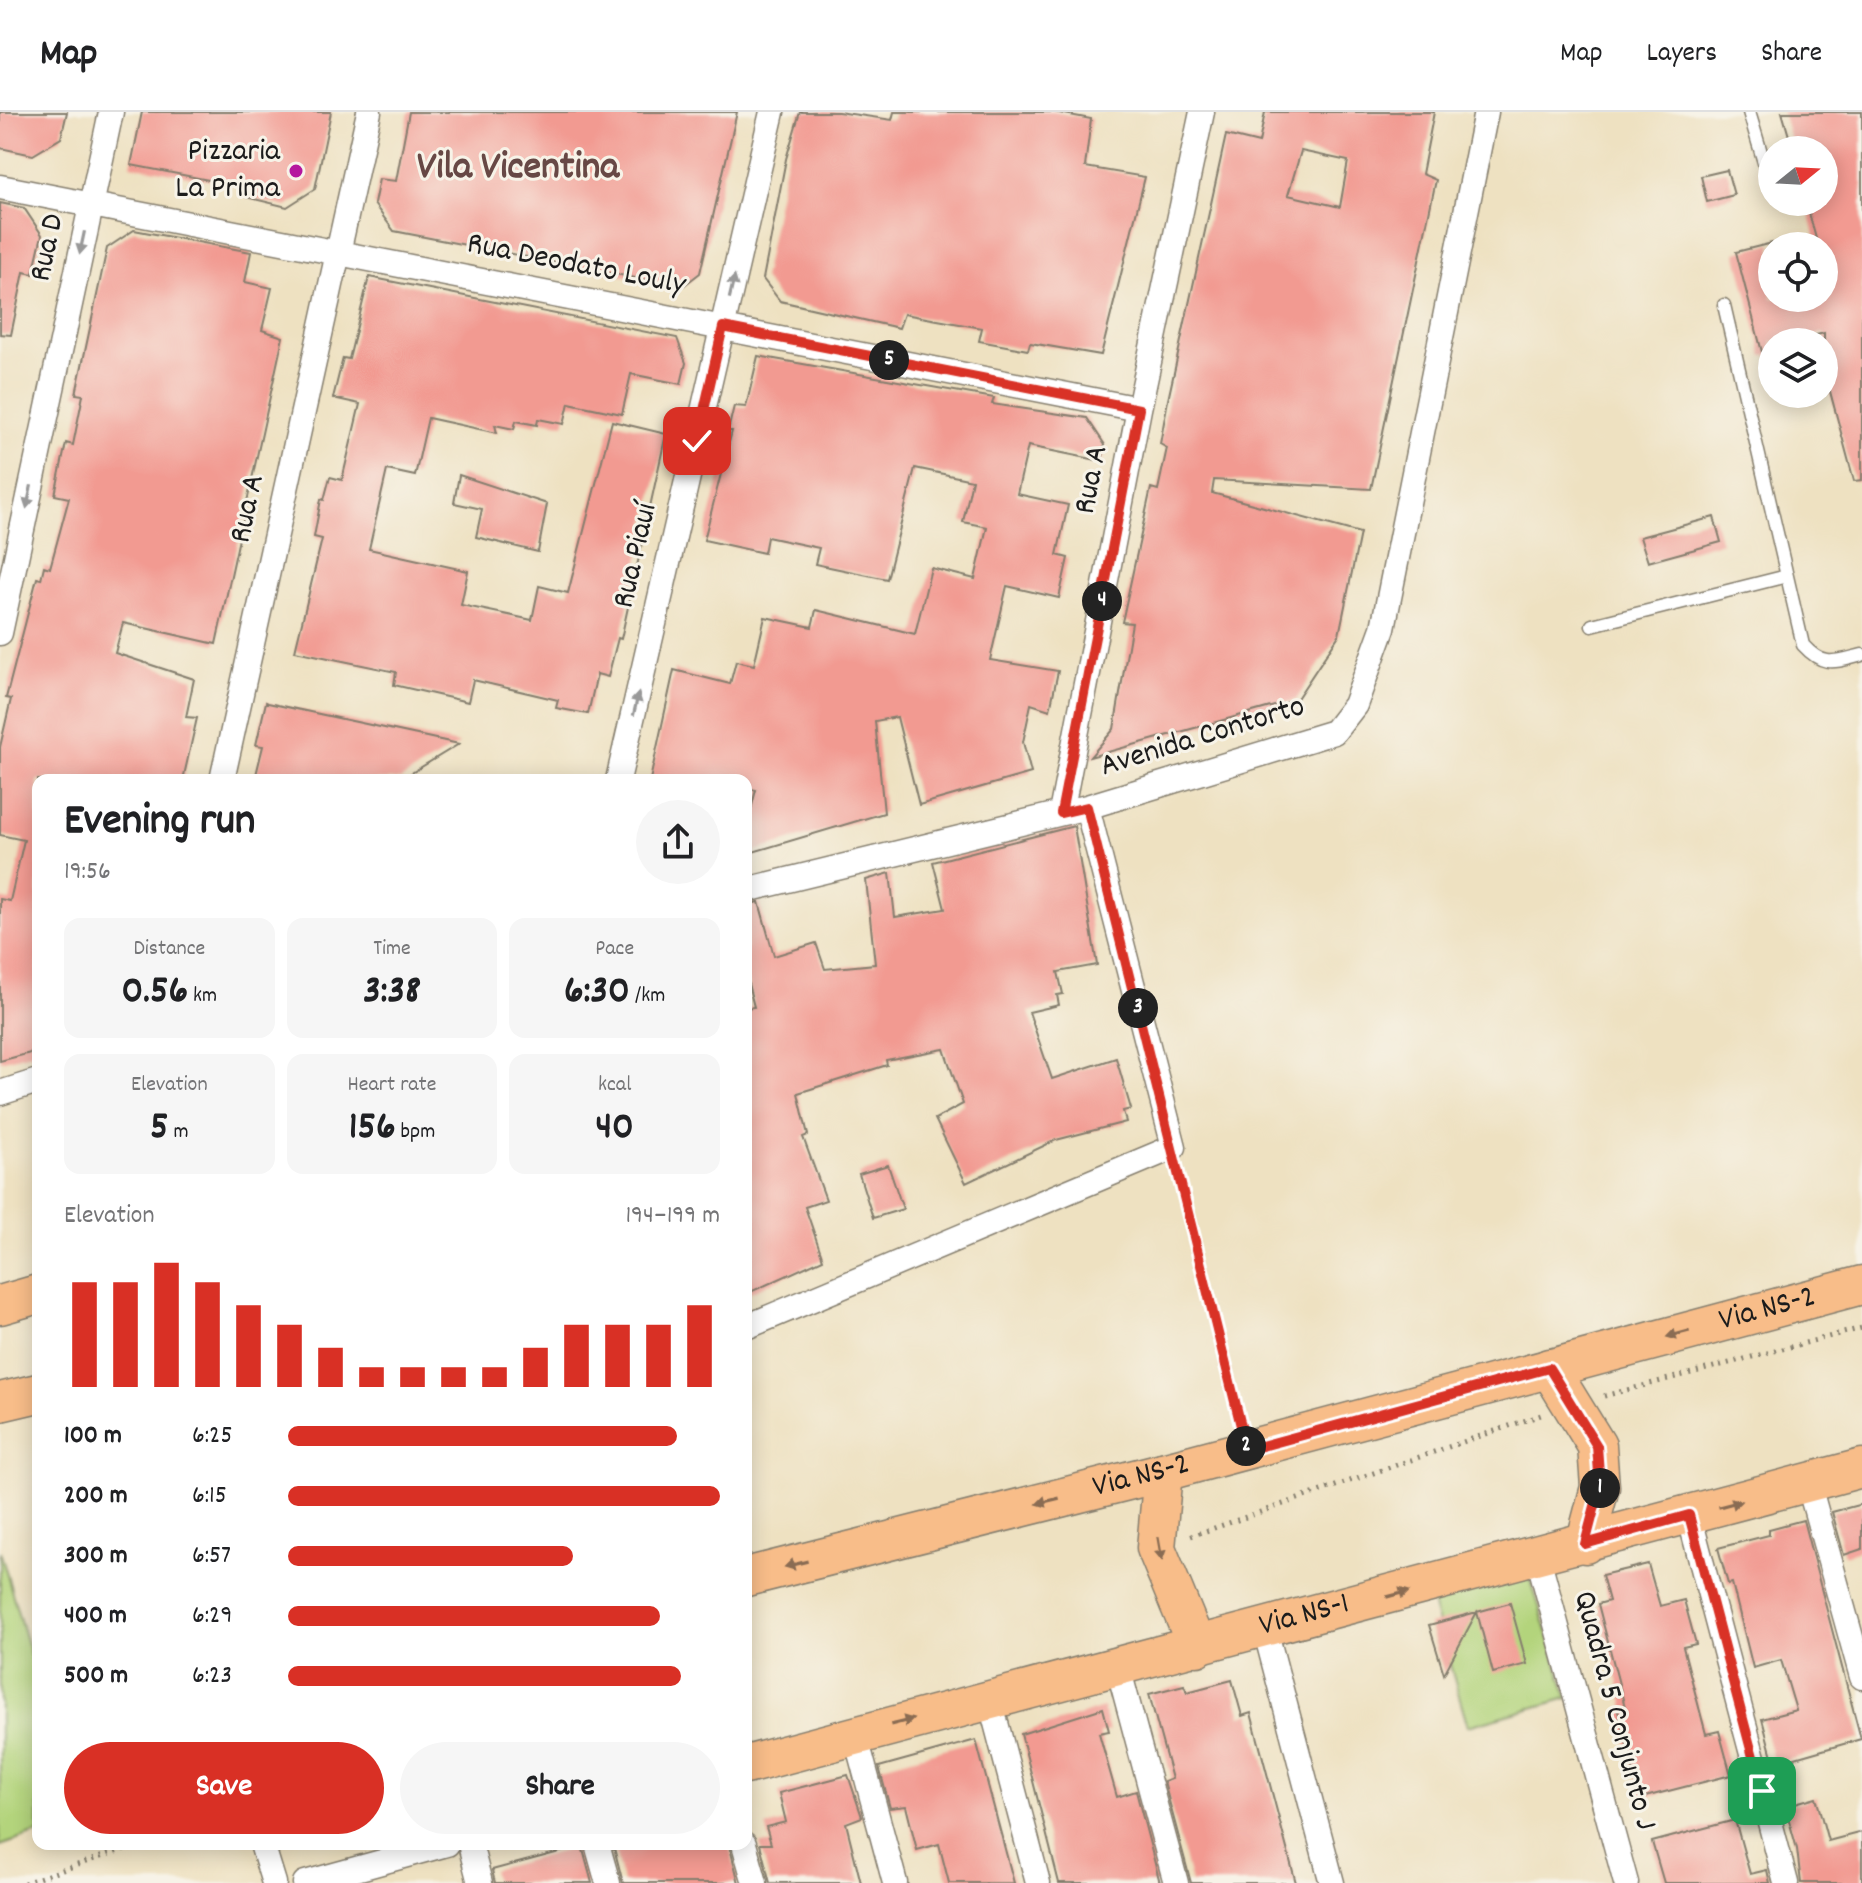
<!DOCTYPE html>
<html lang="en">
<head>
<meta charset="utf-8">
<style>
	:root { --surface:#fff; --page:#f6f6f6; --text:#202124; --muted:#757577; --line:#e0e0e0; --accent:#d93025 }
	body { margin:0; font-family:Dekko,sans-serif; background:var(--page); color:var(--text); height:100vh; display:flex; flex-direction:column; font-size:30px; white-space:nowrap }
	* { box-sizing:border-box; margin:0 }
	p { font-size:26px; color:var(--muted) }
	.icon { flex:none; width:44px; height:44px; fill:none; stroke:currentColor; stroke-width:2; stroke-linecap:round; stroke-linejoin:round }
	.map { position:relative; flex:1; overflow:hidden }
	.panel { position:absolute; left:32px; top:662px; width:720px; height:1076px; display:flex; flex-direction:column; background:var(--surface); border-radius:16px; box-shadow:0 4px 20px #0003 }
	.panel>* { flex:none }
	.needle { width:52px; rotate:72deg }
	.tools { position:absolute; left:1758px; top:24px; display:grid; gap:16px }
	.tools a { display:grid; place-items:center; width:80px; height:80px; border-radius:50%; background:var(--surface); box-shadow:0 4px 20px #0003; font-size:40px }
	.pin { position:absolute; display:grid; place-items:center; width:68px; height:68px; color:#fff; margin:-34px; border-radius:16px; box-shadow:0 4px 12px #0006 }
	.km { position:absolute; width:40px; height:40px; margin:-20px; border-radius:50%; background:#222; color:#fff; font-size:22px; line-height:40px; text-align:center }
	.round { display:grid; place-items:center; flex:none; width:84px; height:84px; border-radius:42px; background:var(--page) }
	.summary { display:flex; align-items:center; justify-content:space-between; height:136px; padding:0 32px }
	h1 { font-size:44px; font-weight:700; line-height:60px }
	.figures { display:grid; grid-template-columns:repeat(3,1fr); gap:12px; height:136px; padding:8px 32px }
	.figures div { display:grid; align-content:center; border-radius:16px; background:var(--page); text-align:center }
	.figures b { font-size:40px; font-weight:700 }
	.figures small { font-size:22px; font-weight:400 }
	.figures p { font-size:22px }
	.chart { height:224px; padding:16px 32px }
	.chart p { display:flex; justify-content:space-between }
	.chart svg { width:100%; height:144px; margin-top:8px; stroke:var(--accent); stroke-width:6 }
	.primary-button { display:flex; gap:16px; margin-top:auto; padding:16px 32px }
	.primary-button a { flex:1; height:92px; border-radius:48px; background:var(--accent); color:#fff; font-size:32px; font-weight:700; line-height:92px; text-align:center }
	.primary-button a+a { background:var(--page); color:var(--text) }
	ul { padding:0 32px; list-style:none; font-size:26px }
	li { display:grid; grid-template-columns:128px 96px 1fr; align-items:center; height:60px }
	li i { height:20px; border-radius:10px; background:var(--accent) }
	header { display:flex; align-items:center; gap:48px; box-sizing:border-box; height:112px; padding:0 40px; background:var(--surface); border-bottom:2px solid var(--line) }
	header strong { font-size:38px }
	nav { display:flex; gap:44px; margin-inline-start:auto; font-size:28px }
	.map>svg:first-child { display:block }
</style>
</head>
<body>
<header>
<strong>Map</strong>
<nav><a>Map</a><a>Layers</a><a>Share</a></nav>
</header>
<div class="map">
<svg width="1862" height="1771" viewBox="0 0 1862 1771">
	<rect width="100%" height="100%" fill="#f7f3e8"/>
	<filter id="ink" filterUnits="userSpaceOnUse"><feTurbulence type="fractalNoise" baseFrequency=".0125" numOctaves="2"/><feDisplacementMap in="SourceGraphic" scale="16" xChannelSelector="R" yChannelSelector="G"/><feConvolveMatrix kernelMatrix="1 2 1 2 8 2 1 2 1" color-interpolation-filters="sRGB"/></filter>
	<filter id="wash" filterUnits="userSpaceOnUse"><feTurbulence type="fractalNoise" baseFrequency=".006" numOctaves="4" result="noise"/><feDisplacementMap in="SourceGraphic" scale="32" xChannelSelector="R" yChannelSelector="G"/><feGaussianBlur stdDeviation="1.8" result="paint"/><feColorMatrix in="noise" values="0 0 0 0 0 0 0 0 0 0 0 0 0 0 0 0 0 1.4 0 .05"/><feComposite in="paint" operator="in"/></filter>
	<g filter="url(#wash)">
		<rect width="100%" height="100%" fill="#eee1c1"/>
		<path fill="#b3d47c" stroke="#68784c" stroke-width="2" d="M 0,1439 L 38,1570 L 38,1721 L 0,1734 Z
			M 1528,1459 L 1568,1586 L 1468,1614 L 1430,1485 Z"/>
		<g id="blocks">
			<path fill="#f29a91" fill-rule="evenodd" d="M 0,0 L 67,0 L 61,26 L 33,43 L 0,36 Z
				M 142,0 L 331,0 L 315,77 L 287,95 L 246,85 L 250,76 L 131,53 Z
				M 409,0 L 737,0 L 700,161 L 682,175 L 394,119 L 374,92 L 379,67 L 396,69 Z
				M 800,0 L 838,0 L 892,8 L 894,0 L 1054,0 L 1091,7 L 1085,55 L 1145,65 L 1101,243 L 1030,231 L 1028,238 L 979,229 L 982,216 L 904,202 L 899,216 L 780,189 L 763,167 L 786,47 Z
				M 1265,0 L 1434,0 L 1422,62 L 1436,68 L 1371,377 L 1214,368 L 1212,381 L 1360,421 L 1339,523 L 1296,588 L 1090,645 L 1114,617 L 1132,511 L 1122,510 L 1151,376 L 1158,378 L 1167,336 L 1160,332 L 1168,288 L 1226,23 L 1259,31 ZM 1301,39 L 1348,49 L 1340,95 L 1288,83 Z
				M 1782,0 L 1862,0 L 1862,368 L 1854,369 L 1824,257 L 1824,221 L 1789,230 L 1772,230 L 1772,243 L 1763,244 L 1736,140 L 1772,131 L 1772,186 L 1824,186 L 1824,134 L 1818,134 L 1806,90 L 1824,90 L 1824,38 L 1793,38 Z
				M 1727,58 L 1734,83 L 1707,90 L 1701,64 Z
				M 0,91 L 24,96 L 42,123 L 33,162 L 24,160 L 11,223 L 0,222 Z
				M 134,118 L 251,140 L 245,170 L 272,176 L 262,218 L 283,225 L 216,532 L 123,511 L 115,541 L 194,567 L 186,605 L 197,606 L 183,668 L 38,668 L 38,939 L 0,949 L 0,787 L 10,789 L 24,728 L 0,723 L 0,635 L 11,587 L 6,586 L 37,466 L 41,467 L 44,454 L 50,456 L 69,386 L 55,383 L 66,331 L 73,333 L 83,283 L 76,282 L 107,136 Z
				M 369,165 L 677,226 L 686,251 L 681,272 L 631,262 L 622,302 L 569,291 L 564,312 L 538,307 L 537,313 L 516,309 L 514,317 L 495,313 L 497,321 L 428,306 L 415,364 L 387,358 L 369,437 L 468,459 L 461,493 L 532,508 L 539,474 L 568,481 L 612,309 L 666,322 L 621,527 L 618,526 L 608,565 L 597,562 L 588,602 L 556,596 L 558,588 L 473,568 L 468,590 L 394,573 L 396,560 L 295,539 L 322,427 L 314,425 L 321,387 L 324,388 L 330,365 L 342,368 L 360,292 L 333,286 L 343,246 L 349,247 Z
				M 758,244 L 994,286 L 992,292 L 1087,306 L 1105,333 L 1102,349 L 1028,334 L 1017,382 L 1068,393 L 1057,443 L 1068,446 L 1059,486 L 1007,474 L 990,548 L 1058,559 L 1050,598 L 1031,592 L 1023,630 L 1031,661 L 919,693 L 897,605 L 875,609 L 884,701 L 746,742 L 746,716 L 756,678 L 746,676 L 746,668 L 650,668 L 674,558 L 730,572 L 736,549 L 754,553 L 765,505 L 812,515 L 816,498 L 915,522 L 931,456 L 975,467 L 987,415 L 963,410 L 972,368 L 915,356 L 887,467 L 815,452 L 819,436 L 767,425 L 764,441 L 704,428 L 732,319 L 728,319 L 734,294 L 746,295 Z
				M 459,363 L 547,392 L 538,440 L 476,425 L 482,397 L 454,391 Z
				M 1714,405 L 1721,430 L 1648,450 L 1640,425 Z
				M 266,590 L 268,591 L 459,632 L 400,668 L 278,668 L 256,663 L 263,634 L 256,633 Z
				M 1074,714 L 1097,853 L 1058,860 L 1063,882 L 1057,883 L 1059,893 L 1029,900 L 1052,967 L 1116,946 L 1131,997 L 1123,999 L 1126,1010 L 1056,1028 L 966,1071 L 935,1007 L 963,992 L 944,937 L 886,948 L 887,953 L 798,981 L 808,1023 L 803,1025 L 826,1088 L 805,1095 L 823,1147 L 746,1182 L 746,896 L 754,895 L 746,864 L 746,793 L 759,790 L 774,844 L 816,831 L 825,857 L 875,852 L 866,768 L 890,761 L 895,805 L 945,797 L 933,750 Z
				M 888,1053 L 903,1097 L 873,1106 L 859,1062 Z
				M 1862,1392 L 1862,1437 L 1844,1443 L 1832,1400 Z
				M 1803,1408 L 1861,1627 L 1774,1652 L 1762,1607 L 1796,1598 L 1781,1548 L 1753,1556 L 1732,1471 L 1728,1472 L 1718,1436 L 1769,1423 L 1769,1417 Z
				M 1648,1452 L 1660,1494 L 1684,1488 L 1696,1532 L 1683,1535 L 1706,1622 L 1719,1619 L 1731,1663 L 1641,1686 L 1618,1599 L 1625,1595 L 1598,1492 L 1609,1489 L 1602,1463 Z
				M 1510,1491 L 1527,1552 L 1493,1561 L 1477,1500 L 1444,1562 L 1429,1513 Z
				M 1232,1568 L 1242,1604 L 1251,1601 L 1296,1771 L 1191,1771 L 1164,1670 L 1172,1667 L 1149,1582 L 1184,1573 L 1187,1580 Z
				M 1103,1596 L 1109,1619 L 1099,1621 L 1117,1685 L 1136,1679 L 1160,1771 L 1059,1771 L 1021,1622 Z
				M 976,1628 L 1014,1771 L 949,1771 L 939,1732 L 917,1738 L 906,1694 L 890,1696 L 879,1655 Z
				M 848,1663 L 862,1705 L 846,1711 L 861,1771 L 770,1771 L 760,1732 L 771,1732 L 766,1715 L 786,1710 L 779,1681 Z
				M 1816,1685 L 1828,1729 L 1862,1720 L 1862,1771 L 1801,1771 L 1797,1737 L 1785,1694 Z
				M 1735,1708 L 1750,1762 L 1767,1758 L 1770,1771 L 1664,1771 L 1652,1730 Z
				M 613,1732 L 729,1732 L 739,1771 L 623,1771 Z
				M 582,1734 L 592,1771 L 495,1771 L 492,1758 Z"/>
		</g>
	</g>
	<g filter="url(#ink)">
		<use href="#blocks" fill-opacity="0" stroke="#857e6e" stroke-width="2"/>
		<g fill="none" stroke-linecap="round" stroke-linejoin="round">
			<g stroke="#857e6e" stroke-width="15">
				<path id="service" d="M 1749,0 L 1771,74
					M 1724,193 L 1803,533 C 1824,556 1834,550 1862,543
					M 1592,513 L 1787,464"/>
			</g>
			<g stroke="#857e6e" stroke-width="27">
				<path id="minor" d="M 0,75 L 1139,297
					M 0,521 L 111,0
					M 222,668 L 369,0
					M 618,668 L 772,0
					M 1061,701 L 1139,297 L 1202,0
					M 746,778 L 1087,695 L 1334,620 L 1355,593 L 1383,516 L 1486,0
					M 0,981 L 38,969
					M 746,1215 L 1174,1035 L 1087,695
					M 1808,1370 L 1862,1565
					M 1689,1403 L 1786,1771
					M 1538,1445 L 1626,1771
					M 1265,1517 L 1332,1771
					M 1118,1555 L 1176,1771
					M 990,1588 L 1038,1771
					M 855,1622 L 895,1771
					M 262,1732 L 274,1771
					M 470,1732 L 480,1771
					M 597,1732 L 608,1771
					M 744,1732 L 755,1771
					M 305,1771 L 447,1732"/>
			</g>
			<g stroke="#857e6e" stroke-width="41">
				<g id="primary">
					<path d="M 0,1193 L 38,1182"/>
					<path d="M 1549,1256 L 1597,1334 L 1600,1375 L 1585,1432"/>
					<path d="M 0,1290 L 38,1281"/>
					<path d="M 1163,1360 L 1156,1436 L 1197,1535"/>
					<path id="s1" d="M 746,1465 L 1163,1360 L 1862,1173"/>
					<path id="s2" d="M 746,1653 L 1862,1356"/>
				</g>
			</g>
			<path stroke="#857e6e" stroke-width="5" stroke-dasharray="2 6" stroke-linecap="butt" d="M 1179,1059 L 1239,1306
				M 1604,1284 L 1862,1216
				M 1191,1424 L 1541,1303
				M 24,1771 L 139,1732"/>
			<use href="#service" stroke="#fff" stroke-width="12"/>
			<use href="#minor" stroke="#fff" stroke-width="24"/>
			<use href="#primary" stroke="#f8bd89" stroke-width="38"/>
		</g>
		<defs><path id="oneway-solid" d="M-6-.8H1V-3.2L6.5 0L1 3.2V.8H-6Z" transform="scale(2)"/></defs>
		<g fill="#999">
			<use href="#oneway-solid" transform="translate(82 131) rotate(102)"/>
			<use href="#oneway-solid" transform="translate(732 175) rotate(-77)"/>
			<use href="#oneway-solid" transform="translate(29 385) rotate(102)"/>
			<use href="#oneway-solid" transform="translate(636 592) rotate(-77)"/>
		</g>
		<g fill="#8a6c52">
			<use href="#oneway-solid" transform="translate(1678 1222) rotate(165)"/>
			<use href="#oneway-solid" transform="translate(1048 1389) rotate(166)"/>
			<use href="#oneway-solid" transform="translate(1730 1392) rotate(-15)"/>
			<use href="#oneway-solid" transform="translate(1160 1437) rotate(80)"/>
			<use href="#oneway-solid" transform="translate(796 1452) rotate(166)"/>
			<use href="#oneway-solid" transform="translate(1398 1482) rotate(-15)"/>
			<use href="#oneway-solid" transform="translate(902 1610) rotate(-14)"/>
		</g>
	</g>
	<g fill="none" stroke-linecap="round" stroke-linejoin="round" filter="url(#ink)">
		<g stroke="#fff" stroke-width="16">
			<path id="route" d="M 697,329 L 723,215 L 1139,297 L 1061,701 L 1087,695 L 1247,1338 L 1549,1256 L 1597,1334 L 1600,1375 L 1585,1432 L 1689,1403 L 1762,1679"/>
		</g>
		<use href="#route" stroke="#d93025" stroke-width="10"/>
	</g>
	<circle fill="#b5179e" stroke="#f7f3e8" stroke-width="3" cx="296" cy="59" r="8"/>
	<g text-anchor="middle" dominant-baseline="central" stroke-width="6" stroke-linejoin="round" paint-order="stroke">
		<g font-size="32" fill="#1c1c1c" stroke="#f7f3e8" text-anchor="end">
			<text x="280" y="41">Pizzaria<tspan x="280" dy="37">La Prima</tspan></text>
		</g>
		<g font-size="32" fill="#1c1c1c" stroke="#f7f3e8">
			<text transform="translate(49 136) rotate(-78)">Rua D</text>
			<text transform="translate(576 154) rotate(11)">Rua Deodato Louly</text>
			<text transform="translate(1093 368) rotate(-79)">Rua A</text>
			<text transform="translate(249 397) rotate(-78)">Rua A</text>
			<text transform="translate(637 444) rotate(-77)">Rua Piauí</text>
			<text transform="translate(1203 626) rotate(-17)">Avenida Contorto</text>
			<text stroke="none"><textPath href="#s1" startOffset="1056">Via NS-2</textPath></text>
			<text stroke="none"><textPath href="#s1" startOffset="408">Via NS-2</textPath></text>
			<text stroke="none"><textPath href="#s2" startOffset="578">Via NS-1</textPath></text>
			<text transform="translate(1613 1599) rotate(75)">Quadra 5 Conjunto J</text>
		</g>
		<g font-size="40" font-weight="bold" fill="#674845" stroke="#f7f3e8">
			<text x="518" y="57">Vila Vicentina</text>
		</g>
	</g>
</svg>
<div class="tools">
<a><svg class="needle" viewBox="-14 -14 28 28"><path d="M0-13l5 13h-10z" fill="#e53935"/><path d="M0 13l5-13h-10z" fill="#757577"/></svg></a>
<a><svg class="icon" aria-label="locate" viewBox="0 0 24 24"><circle cx="12" cy="12" r="6"/><path d="M12 2v4M12 18v4M2 12h4M18 12h4"/></svg></a>
<a><svg class="icon" aria-label="layers" viewBox="0 0 24 24"><path d="M12 4l9 5-9 5-9-5zM3 14l9 5 9-5"/></svg></a>
</div>
<div class="pin" style="left:1762px;top:1679px;background:#1e9e55"><svg class="icon" aria-label="arrive" viewBox="0 0 24 24"><path d="M6 21V4h12l-3 4 3 4H6"/></svg></div>
<div class="pin" style="left:697px;top:329px;background:#d93025"><svg class="icon" aria-label="check" viewBox="0 0 24 24"><path d="M5 12l5 5 9-10"/></svg></div>
<b class="km" style="left:1600px;top:1376px">1</b>
<b class="km" style="left:1246px;top:1334px">2</b>
<b class="km" style="left:1138px;top:896px">3</b>
<b class="km" style="left:1102px;top:489px">4</b>
<b class="km" style="left:889px;top:248px">5</b>
<section class="panel">
<div class="summary"><div><h1>Evening run</h1><p>19:56</p></div><a class="round"><svg class="icon" aria-label="share" viewBox="0 0 24 24"><path d="M12 15V3M7 8l5-5 5 5M5 13v7h14v-7"/></svg></a></div>
<div class="figures">
<div><p>Distance</p><b>0.56<small> km</small></b></div>
<div><p>Time</p><b>3:38</b></div>
<div><p>Pace</p><b>6:30<small> /km</small></b></div>
</div>
<div class="figures">
<div><p>Elevation</p><b>5<small> m</small></b></div>
<div><p>Heart rate</p><b>156<small> bpm</small></b></div>
<div><p>kcal</p><b>40</b></div>
</div>
<div class="chart"><p><span>Elevation</span>194–199 m</p>
<svg viewBox="0 0 160 44" preserveAspectRatio="none"><path d="M5 44V12M15 44V12M25 44V6M35 44V12M45 44V19M55 44V25M65 44V32M75 44V38M85 44V38M95 44V38M105 44V38M115 44V32M125 44V25M135 44V25M145 44V25M155 44V19"/></svg>
</div>
<ul>
<li><b>100 m</b>6:25<i style="width:90%"></i></li>
<li><b>200 m</b>6:15<i style="width:100%"></i></li>
<li><b>300 m</b>6:57<i style="width:66%"></i></li>
<li><b>400 m</b>6:29<i style="width:86%"></i></li>
<li><b>500 m</b>6:23<i style="width:91%"></i></li>
</ul>
<div class="primary-button"><a>Save</a><a>Share</a></div>
</section>
</div>
</body>
</html>
